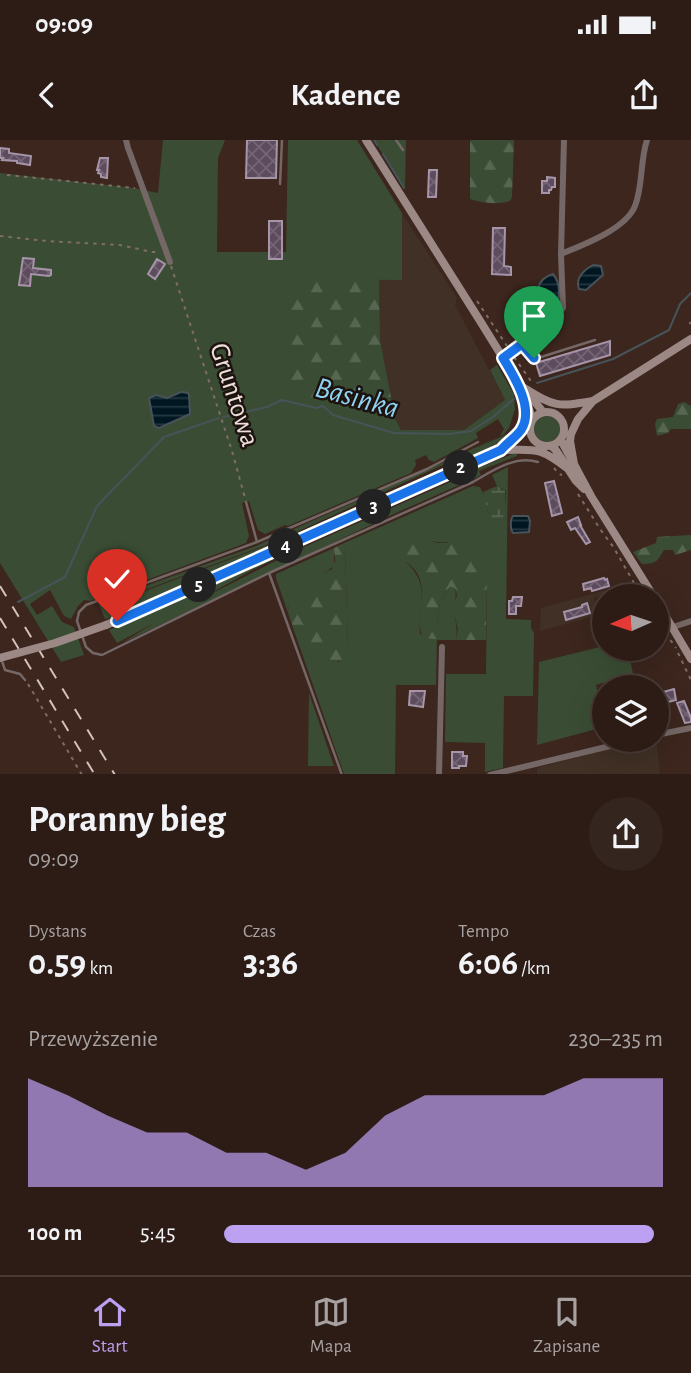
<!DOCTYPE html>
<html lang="pl">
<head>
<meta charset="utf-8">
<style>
	:root { --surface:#2d1c16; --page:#35251f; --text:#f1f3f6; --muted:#a7a1a1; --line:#483a35; --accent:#bca0f2 }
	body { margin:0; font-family:"Alegreya Sans",sans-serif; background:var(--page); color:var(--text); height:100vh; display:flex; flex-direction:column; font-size:26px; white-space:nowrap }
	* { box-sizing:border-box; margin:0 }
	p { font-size:23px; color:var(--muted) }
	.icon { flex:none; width:38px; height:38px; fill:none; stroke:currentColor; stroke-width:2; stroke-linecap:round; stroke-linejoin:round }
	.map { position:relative; height:634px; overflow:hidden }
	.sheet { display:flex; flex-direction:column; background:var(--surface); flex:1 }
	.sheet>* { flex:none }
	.needle { width:46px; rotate:267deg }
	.buttons { position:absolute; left:592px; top:444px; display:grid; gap:14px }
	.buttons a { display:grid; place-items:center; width:77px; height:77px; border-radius:50%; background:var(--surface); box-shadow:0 7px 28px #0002,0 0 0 2px var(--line); font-size:35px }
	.pin { position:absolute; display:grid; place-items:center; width:60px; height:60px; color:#fff; margin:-72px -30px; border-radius:50% 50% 50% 0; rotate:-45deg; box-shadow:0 0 7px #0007 }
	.pin .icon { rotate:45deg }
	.km { position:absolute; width:35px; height:35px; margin:-18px; border-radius:50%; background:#222; color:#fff; font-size:19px; line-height:35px; text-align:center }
	.round { display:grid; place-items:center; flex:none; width:74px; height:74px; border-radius:37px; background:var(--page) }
	.overview { display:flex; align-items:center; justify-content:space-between; height:119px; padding:0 28px }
	h1 { font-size:38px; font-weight:700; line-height:52px }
	.stats { display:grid; grid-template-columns:repeat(3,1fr); gap:10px; height:119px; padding:7px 28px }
	.stats div { display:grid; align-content:center }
	.stats b { font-size:35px; font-weight:700 }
	.stats small { font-size:19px; font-weight:400 }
	.stats p { font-size:19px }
	.chart { height:196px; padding:14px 28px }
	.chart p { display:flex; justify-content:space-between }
	.chart svg { width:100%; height:126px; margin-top:7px; fill:var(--accent); opacity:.7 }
	ul { padding:0 28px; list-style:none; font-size:23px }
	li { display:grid; grid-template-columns:112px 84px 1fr; align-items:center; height:52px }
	li i { height:18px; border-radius:9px; background:var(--accent) }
	.status { display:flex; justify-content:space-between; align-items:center; height:49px; padding:0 35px; background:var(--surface); direction:ltr }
	.status svg { height:19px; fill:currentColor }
	header { display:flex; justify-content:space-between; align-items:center; height:91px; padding:0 28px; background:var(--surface); font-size:32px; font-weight:700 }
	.dock { display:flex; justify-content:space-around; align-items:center; height:98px; border-top:2px solid var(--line); background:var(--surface); font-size:19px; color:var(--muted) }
	.dock a { display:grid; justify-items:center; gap:4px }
	.dock .selected { color:var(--accent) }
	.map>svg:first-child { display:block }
</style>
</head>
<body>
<div class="status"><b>09:09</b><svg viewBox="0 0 49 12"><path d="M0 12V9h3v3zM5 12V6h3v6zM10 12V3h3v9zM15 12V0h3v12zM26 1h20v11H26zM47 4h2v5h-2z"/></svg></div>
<header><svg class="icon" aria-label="back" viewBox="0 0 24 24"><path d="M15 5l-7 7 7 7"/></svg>Kadence<svg class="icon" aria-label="share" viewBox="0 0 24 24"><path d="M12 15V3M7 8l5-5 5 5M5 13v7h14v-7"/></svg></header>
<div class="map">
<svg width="691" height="635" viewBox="0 0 691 635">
	<defs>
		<pattern id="forest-firs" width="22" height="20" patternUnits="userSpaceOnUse" patternTransform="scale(1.75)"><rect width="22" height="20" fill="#3a4d34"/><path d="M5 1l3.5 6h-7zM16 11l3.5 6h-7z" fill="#576651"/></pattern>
		<pattern id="wetland-marsh" width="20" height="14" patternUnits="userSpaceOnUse" patternTransform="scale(1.75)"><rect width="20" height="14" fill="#3a4d34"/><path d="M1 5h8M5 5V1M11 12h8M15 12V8" fill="none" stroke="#576651"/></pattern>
		<pattern id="water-rules" width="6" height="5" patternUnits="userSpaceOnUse" patternTransform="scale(1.75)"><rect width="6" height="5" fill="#001722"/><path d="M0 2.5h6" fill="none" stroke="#263842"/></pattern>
		<pattern id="building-cross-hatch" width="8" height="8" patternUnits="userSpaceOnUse" patternTransform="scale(1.75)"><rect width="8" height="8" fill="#5d4c5e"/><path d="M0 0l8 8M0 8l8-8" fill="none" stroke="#756574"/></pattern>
	</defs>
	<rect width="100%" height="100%" fill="#3c261e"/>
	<path fill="#403025" d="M 402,73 L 457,158 L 455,165 L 505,260 L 464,290 L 401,291 L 395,279 L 380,200 L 379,139 L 402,140 Z
		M 632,443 L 634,447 L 594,458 L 598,475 L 540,491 L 541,468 Z
		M 656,597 L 660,634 L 537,635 L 537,628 L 645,600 L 656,600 Z"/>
	<path fill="#3a4d34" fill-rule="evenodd" d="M 163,0 L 225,0 L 218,18 L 217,112 L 286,112 L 288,0 L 357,0 L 402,73 L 402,140 L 287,139 L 359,268 L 391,257 L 395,279 L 401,290 L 464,290 L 505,260 L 490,230 L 497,225 L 514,254 L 515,269 L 509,288 L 504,294 L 474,309 L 507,294 L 508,296 L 505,299 L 449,328 L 117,476 L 105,479 L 99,464 L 118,461 L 284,399 L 444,328 L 460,317 L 277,401 L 131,455 L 114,460 L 101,462 L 256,406 L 442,323 L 500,296 L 504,289 L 498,279 L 476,293 L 478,298 L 434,322 L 429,320 L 426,315 L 415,320 L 416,325 L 411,333 L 288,386 L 285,385 L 265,394 L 258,390 L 249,361 L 242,363 L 249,396 L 246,403 L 90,461 L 84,460 L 78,466 L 71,479 L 64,476 L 50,450 L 30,464 L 37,475 L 52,466 L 62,482 L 74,487 L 84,515 L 61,522 L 0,423 L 0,33 L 134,48 L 158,53 Z
		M 374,0 L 406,0 L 405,49 L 404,48 Z
		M534 289a13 13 0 1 1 26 0a13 13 0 1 1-26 0Z
		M 517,312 L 517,316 L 479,331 L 481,335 L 473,339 L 398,372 L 122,503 L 154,483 L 117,503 L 109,490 L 452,337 L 476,329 ZM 466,335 L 295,411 L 197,461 L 254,429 L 331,392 L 451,340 Z
		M 508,327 L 506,479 L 531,480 L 531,488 L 534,493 L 533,556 L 504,556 L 503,628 L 485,632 L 485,603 L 445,602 L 446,534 L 486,534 L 487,435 L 461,399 C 446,405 432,403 418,396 L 404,420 C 432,445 418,462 420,494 L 437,499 C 437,482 436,459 450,447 L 455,448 C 457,456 454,463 455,471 C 455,483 458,486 456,500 L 437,500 L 436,545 L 396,545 L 395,634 L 344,634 L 305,522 L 339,522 L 348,511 L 345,407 L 342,404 L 473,346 L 480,347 L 486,360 L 488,373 L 500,378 L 505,371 L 506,351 L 497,346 L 492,335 Z
		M 334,408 L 334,426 L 311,443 L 304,464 L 289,464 L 288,473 L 276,438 L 276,434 Z
		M 604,506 L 604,509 L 628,509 L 633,534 L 596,545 L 600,563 L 604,562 L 604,587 L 537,605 L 539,522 Z
		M 309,553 L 334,626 L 308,626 Z"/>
	<path fill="url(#forest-firs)" d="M 470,0 L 514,0 L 512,57 L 510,61 C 496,65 483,63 470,59 Z
		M 287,139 L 379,139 L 380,200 L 391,257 L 359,268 L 284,255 Z
		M 684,262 L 691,266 L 691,289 L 671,289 L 668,293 L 657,296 L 655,284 L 657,279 L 673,277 L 678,264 Z
		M 407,395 L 418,396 L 437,403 L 446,403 L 461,399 L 466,400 L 474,408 L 487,435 L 486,500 L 456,500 L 458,489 L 455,476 L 454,465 L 457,455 L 455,448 L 450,447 C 436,459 437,482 437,499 L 423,498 C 413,476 432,448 413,428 C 408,423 406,420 399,420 L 400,400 Z
		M 691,395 L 691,410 L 675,415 L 673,410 L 664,410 C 656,423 657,423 642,424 L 633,412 L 656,403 L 657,397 Z
		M 342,404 L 345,407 L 348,511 C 343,528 321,522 305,522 L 288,473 L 289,464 L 304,464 L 305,446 C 315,441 322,433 332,429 L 335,421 L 334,408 Z"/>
	<path fill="url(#wetland-marsh)" d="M 497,346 L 505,351 L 505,371 L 503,377 L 500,378 L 498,382 C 486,379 487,363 483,352 Z"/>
	<path fill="url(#water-rules)" stroke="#475359" stroke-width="2" d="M 593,125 L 601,126 L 603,135 L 586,150 L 579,149 C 575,138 584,130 593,125 Z
		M 553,134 C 563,146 560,167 546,175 L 540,171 C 535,156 535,139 553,134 Z
		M 181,252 L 188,253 L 189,255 L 190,274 L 159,288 L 154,286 L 149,258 L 156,255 L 167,258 Z
		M 513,376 L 528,376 L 530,381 L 529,392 L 513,393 C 510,389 510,380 513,376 Z"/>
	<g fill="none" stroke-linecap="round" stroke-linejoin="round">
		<path stroke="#475359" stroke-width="2" d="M 374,0 L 377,5
			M 383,14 L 404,48
			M 537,243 L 613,219 L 669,190 L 680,164 L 691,153
			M 223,277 L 267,267 L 282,260 L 316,268 L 323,266 L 333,275 L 394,293 L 449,294 L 471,291 L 493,277 L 514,259
			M 18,462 L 65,437 L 97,366 L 164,297 L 219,278"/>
	</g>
	<path fill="url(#building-cross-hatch)" stroke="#a694a8" stroke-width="2" d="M 247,0 L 277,0 L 276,38 L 246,38 Z
		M 0,8 L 9,9 L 9,13 L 31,16 L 30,25 L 17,23 L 17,21 L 2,20 L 3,18 L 0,18 Z
		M 100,18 L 108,18 L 107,38 L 101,37 L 101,34 L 98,33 L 99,30 L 97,30 Z
		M 429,30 L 437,30 L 436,57 L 428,57 Z
		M 547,37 L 555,38 L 555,47 L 552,47 L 551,50 L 549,50 L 549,53 L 542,53 L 542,41 L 547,41 Z
		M 269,81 L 282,81 L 282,119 L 269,119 Z
		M 493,88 L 505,88 L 504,126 L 511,127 L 511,135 L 492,134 Z
		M 23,118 L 34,119 L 33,128 L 51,130 L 51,135 L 49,136 L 31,134 L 30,146 L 19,145 Z
		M 157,119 L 165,124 L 155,139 L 148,134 Z
		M 610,201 L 610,215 L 540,236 L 536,223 Z
		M 554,341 L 562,373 L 552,376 L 545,343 Z
		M 578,377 L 581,385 L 580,385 L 590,402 L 586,404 L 575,388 L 571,390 L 567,382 Z
		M 604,438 L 605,440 L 607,439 L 609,446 L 592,451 L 591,448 L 584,450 L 583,444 Z
		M 513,457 L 522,457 L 521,466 L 516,466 L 516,474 L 509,474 L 509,461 L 512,461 Z
		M 587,463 L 590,473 L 566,480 L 564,472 L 582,467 L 582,465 Z
		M 674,549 L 676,560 L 664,563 L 662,557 L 656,559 L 656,554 Z
		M 410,551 L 425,551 L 423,567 L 409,565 Z
		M 684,561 L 691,578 L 691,582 L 685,583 L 677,563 Z
		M 452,612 L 463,612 L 463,616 L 467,616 L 466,626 L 459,626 L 459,628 L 452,628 Z"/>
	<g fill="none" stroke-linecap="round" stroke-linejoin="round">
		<path stroke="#7f6c65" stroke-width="2" stroke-dasharray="3.5 5" stroke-linecap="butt" d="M 7,35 L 135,48
			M 0,96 L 46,101 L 120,105 L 152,112 L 159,112
			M 171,126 L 232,311 L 245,358
			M 477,161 L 507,206
			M 514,217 L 533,244
			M 554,328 L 559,334 L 562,335
			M 578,354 L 600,389 L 614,408 L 642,457
			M 656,479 L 676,508
			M 678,513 L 691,540
			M 28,544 L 82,635"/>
		<path stroke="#746765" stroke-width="2.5" d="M 396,0 L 403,10
			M 280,44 L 282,0
			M 690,183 L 691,183
			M 522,204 L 534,217 L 541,217 L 595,200
			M 478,302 L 427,329 L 257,402 L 86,465 L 79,472 L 77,481 L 86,507 L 93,513 L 102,515 L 269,433 L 473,342 C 492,331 515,315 538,322
			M 246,362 L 257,402
			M 269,433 L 342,635
			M 1,518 L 5,530 L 20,534 L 25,540"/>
		<path stroke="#746765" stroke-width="6" d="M 126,0 L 128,8 L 170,122
			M 561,114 L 564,0
			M 503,218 L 522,204 L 563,168 L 561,114 C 583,105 626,89 635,66 C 643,46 640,21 647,0
			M 673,487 L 691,481
			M 656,595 L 691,588
			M 439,635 L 442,507
			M 490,635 L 635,600"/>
		<path stroke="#9c8885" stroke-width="8" d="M 366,0 L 482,184 L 516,239 L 522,253
			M 524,248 C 555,267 557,267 593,261
			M 527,252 L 543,272
			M 528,265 L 532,280
			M530 289a17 17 0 1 1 34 0a17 17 0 1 1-34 0Z
			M 561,300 L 591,356 L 654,457
			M 551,306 L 555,309 L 576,341 L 584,349
			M 501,310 C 536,310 538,306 567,328
			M 574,324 L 570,301 L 571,294 L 578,279 L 593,261 L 691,199
			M 656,460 L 691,519
			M 106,485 L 166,460 L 501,310 C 526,282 530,289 521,250"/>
		<path stroke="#d2c2bc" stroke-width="2" stroke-dasharray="12 12" stroke-linecap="butt" d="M 0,446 L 115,635
			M 0,478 L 95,635"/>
		<path stroke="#9c8885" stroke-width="8" d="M 0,518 L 55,503 L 106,485"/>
	</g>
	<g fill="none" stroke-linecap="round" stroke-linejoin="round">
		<g stroke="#fff" stroke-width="14">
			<path id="route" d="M 117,481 L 501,310 C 507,303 516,297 521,290 C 535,269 514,236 503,218 L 522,204 L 534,218"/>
		</g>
		<use href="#route" stroke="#1a73e8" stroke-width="9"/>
	</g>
	<g text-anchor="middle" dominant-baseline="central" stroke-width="5" stroke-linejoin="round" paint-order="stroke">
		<g font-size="28" fill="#edded9" stroke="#1c120e">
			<text transform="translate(234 255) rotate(72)">Gruntowa</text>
		</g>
		<g font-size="30" font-style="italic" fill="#90d0f1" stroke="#1c120e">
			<text transform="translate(357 258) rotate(15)">Basinka</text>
		</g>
	</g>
</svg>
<div class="buttons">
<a><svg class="needle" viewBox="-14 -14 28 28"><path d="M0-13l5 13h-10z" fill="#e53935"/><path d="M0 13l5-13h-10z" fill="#a7a1a1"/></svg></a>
<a><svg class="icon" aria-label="layers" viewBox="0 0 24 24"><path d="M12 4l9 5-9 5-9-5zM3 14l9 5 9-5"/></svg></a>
</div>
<div class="pin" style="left:534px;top:218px;background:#1e9e55"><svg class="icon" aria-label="arrive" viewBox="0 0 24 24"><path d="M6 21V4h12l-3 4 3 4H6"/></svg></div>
<div class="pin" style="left:117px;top:481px;background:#d93025"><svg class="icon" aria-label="check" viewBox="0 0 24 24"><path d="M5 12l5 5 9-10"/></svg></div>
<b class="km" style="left:461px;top:328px">2</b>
<b class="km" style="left:374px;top:367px">3</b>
<b class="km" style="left:286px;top:406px">4</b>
<b class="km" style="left:199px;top:445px">5</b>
</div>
<section class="sheet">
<div class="overview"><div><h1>Poranny bieg</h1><p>09:09</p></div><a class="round"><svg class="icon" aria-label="share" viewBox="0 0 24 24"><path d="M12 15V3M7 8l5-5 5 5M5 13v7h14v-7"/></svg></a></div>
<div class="stats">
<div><p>Dystans</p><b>0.59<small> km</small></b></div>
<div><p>Czas</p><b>3:36</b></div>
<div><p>Tempo</p><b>6:06<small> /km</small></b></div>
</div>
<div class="chart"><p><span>Przewyższenie</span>230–235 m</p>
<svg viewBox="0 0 160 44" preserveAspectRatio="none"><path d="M0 44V6L10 12L20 19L30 25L40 25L50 32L60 32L70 38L80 32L90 19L100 12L110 12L120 12L130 12L140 6L150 6L160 6V44z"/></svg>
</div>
<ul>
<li><b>100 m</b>5:45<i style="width:98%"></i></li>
</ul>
</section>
<nav class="dock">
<a class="selected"><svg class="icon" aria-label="home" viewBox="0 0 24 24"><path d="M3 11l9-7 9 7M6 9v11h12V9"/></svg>Start</a>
<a><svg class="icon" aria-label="map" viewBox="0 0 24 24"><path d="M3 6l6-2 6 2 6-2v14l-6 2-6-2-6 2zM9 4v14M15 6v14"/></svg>Mapa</a>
<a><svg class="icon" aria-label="saved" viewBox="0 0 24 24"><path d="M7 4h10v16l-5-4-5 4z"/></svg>Zapisane</a>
</nav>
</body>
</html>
